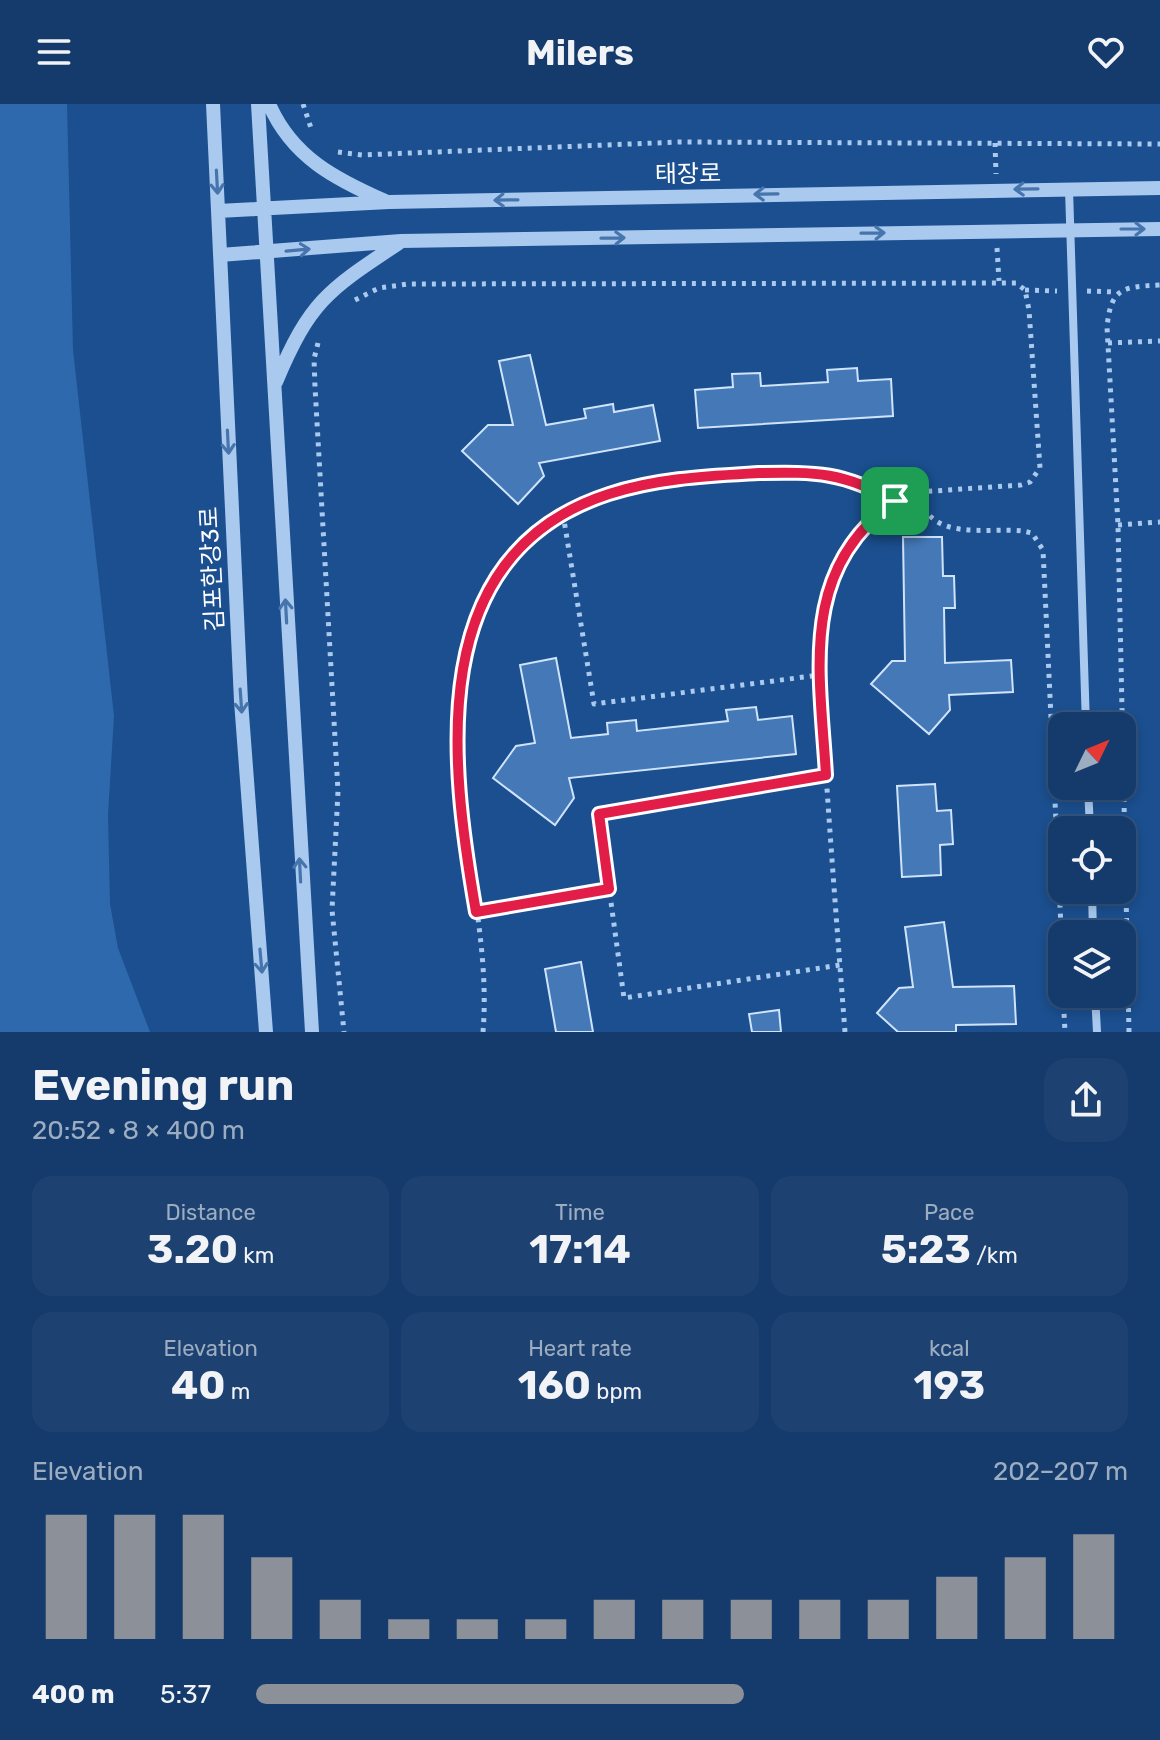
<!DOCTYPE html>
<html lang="en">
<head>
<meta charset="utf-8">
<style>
	:root { --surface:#143b6b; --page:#1d4271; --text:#f1f3f6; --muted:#9dadc1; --line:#33557e; --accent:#8c9099 }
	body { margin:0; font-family:Rubik,"Noto Sans KR",sans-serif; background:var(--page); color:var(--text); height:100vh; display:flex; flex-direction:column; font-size:30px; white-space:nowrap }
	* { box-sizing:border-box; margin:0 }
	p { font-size:26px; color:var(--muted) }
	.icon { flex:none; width:44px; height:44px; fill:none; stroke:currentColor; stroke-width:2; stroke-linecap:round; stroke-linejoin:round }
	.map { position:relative; height:928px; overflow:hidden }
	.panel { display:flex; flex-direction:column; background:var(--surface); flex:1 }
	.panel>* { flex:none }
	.needle { width:52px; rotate:47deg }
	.tools { position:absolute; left:1048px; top:608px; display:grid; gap:16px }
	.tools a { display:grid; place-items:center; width:88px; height:88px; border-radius:16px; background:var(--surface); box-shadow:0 4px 12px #0003,0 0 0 2px var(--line); font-size:40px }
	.pin { position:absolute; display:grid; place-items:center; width:68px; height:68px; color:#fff; margin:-34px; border-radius:16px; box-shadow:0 4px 12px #0006 }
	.round { display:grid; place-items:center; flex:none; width:84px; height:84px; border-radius:24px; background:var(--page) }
	.headline { display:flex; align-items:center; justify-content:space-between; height:136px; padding:0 32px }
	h1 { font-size:44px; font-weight:700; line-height:60px }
	.metrics { display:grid; grid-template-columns:repeat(3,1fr); gap:12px; height:136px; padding:8px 32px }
	.metrics div { display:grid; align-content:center; border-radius:20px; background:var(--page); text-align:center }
	.metrics b { font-size:40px; font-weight:700 }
	.metrics small { font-size:22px; font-weight:400 }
	.metrics p { font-size:22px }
	.chart { height:224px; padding:16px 32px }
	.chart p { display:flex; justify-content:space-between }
	.chart svg { width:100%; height:144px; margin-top:8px; stroke:var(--accent); stroke-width:6 }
	ul { padding:0 32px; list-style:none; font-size:26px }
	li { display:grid; grid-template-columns:128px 96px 1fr; align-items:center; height:60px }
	li i { height:20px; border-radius:10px; background:var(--accent) }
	header { display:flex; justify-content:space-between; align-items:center; height:104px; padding:0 32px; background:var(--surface); font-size:36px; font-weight:700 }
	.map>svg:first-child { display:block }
</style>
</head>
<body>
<header><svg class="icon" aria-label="menu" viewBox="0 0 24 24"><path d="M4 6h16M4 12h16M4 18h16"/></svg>Milers<svg class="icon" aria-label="heart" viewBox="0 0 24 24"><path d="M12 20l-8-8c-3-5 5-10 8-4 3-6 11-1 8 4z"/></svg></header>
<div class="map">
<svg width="1160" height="928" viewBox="0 0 1160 928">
	<rect width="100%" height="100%" fill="#1b4f8f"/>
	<path fill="#2e69ad" d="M 0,0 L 67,0 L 73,246 L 114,612 L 108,711 L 110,800 L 118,844 L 150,928 L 0,928 Z"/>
	<path fill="#4478b7" stroke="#cfe3fa" stroke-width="2" d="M 530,251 L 546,321 L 586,314 L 584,305 L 613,300 L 614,308 L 653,301 L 660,337 L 539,359 L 544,372 L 518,400 L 462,347 L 488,321 L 513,321 L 499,257 Z
		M 857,264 L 858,277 L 891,275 L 893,312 L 698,324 L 695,286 L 733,283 L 732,270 L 760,269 L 761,282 L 828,278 L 827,266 Z
		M 903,433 L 942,433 L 943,472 L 954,472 L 955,504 L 944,504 L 945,559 L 1011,556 L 1013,588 L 949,591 L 950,606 L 929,630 L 871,580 L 892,557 L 905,557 Z
		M 556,554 L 571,634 L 608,630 L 607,619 L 636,616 L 637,627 L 728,617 L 726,606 L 756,603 L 758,616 L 792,612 L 796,650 L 569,674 L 574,694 L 555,721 L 493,674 L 516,642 L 535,639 L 520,561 Z
		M 935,680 L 937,707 L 951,706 L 953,740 L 940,741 L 941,771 L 902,773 L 897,682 Z
		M 944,818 L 953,883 L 1014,882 L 1016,920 L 956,921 L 956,928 L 898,928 L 877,909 L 899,884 L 913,883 L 905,823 Z
		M 581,858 L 593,928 L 556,928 L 545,865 Z
		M 779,906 L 781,928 L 752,928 L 749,910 Z"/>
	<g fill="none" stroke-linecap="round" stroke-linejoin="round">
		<path stroke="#a9c9ee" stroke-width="5" stroke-dasharray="4 6" stroke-linecap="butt" d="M 303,0 L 312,27
			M 995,39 L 996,70
			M 338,48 L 362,51 L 679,38 L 1160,40
			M 997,144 L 999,177
			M 1025,186 L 1057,187
			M 1087,187 L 1117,188
			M 355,196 L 379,184 L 408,180 L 1016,179 L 1025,186 L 1029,206 L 1040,364 L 1030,378 L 1021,381 L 919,388
			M 318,239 L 314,255 L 315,283 L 338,687 L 332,806 L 344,928
			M 1108,239 L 1160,237
			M 563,410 L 594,600 L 820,571
			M 1118,421 L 1160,418
			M 826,671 L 599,710 L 624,894 L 840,861
			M 476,808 L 609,785
			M 1063,890 L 1065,928
			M 483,928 C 496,769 399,602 510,459 C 547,410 606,385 666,377 C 712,371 789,361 835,370 C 857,375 876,386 895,397
			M 845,928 C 838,837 831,746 825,655 C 822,601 813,545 825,492 C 836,442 873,406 919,388 C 927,439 986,423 1023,427 L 1032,429 L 1043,446 L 1062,844
			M 1129,928 L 1118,421 L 1107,223 C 1111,183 1123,183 1160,181"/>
		<path stroke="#a9c9ee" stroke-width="8" d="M 1069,85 L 1086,622
			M 1088,682 L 1090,726
			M 1092,786 L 1093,830
			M 1095,890 L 1097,928"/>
		<path stroke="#a9c9ee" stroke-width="14" d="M 213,0 L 241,597 L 266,928
			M 258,0 L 312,928
			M 269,0 C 292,53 335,75 385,97
			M 218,107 L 389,98 L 1160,84
			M 220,151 L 401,137 L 1160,125
			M 276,278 C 310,197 328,186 399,139"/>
	</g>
	<defs><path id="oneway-shaft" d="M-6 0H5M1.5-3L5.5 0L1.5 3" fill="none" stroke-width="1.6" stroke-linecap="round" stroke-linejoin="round" transform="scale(2)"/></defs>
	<g stroke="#4674ac">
		<use href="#oneway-shaft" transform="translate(217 78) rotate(87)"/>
		<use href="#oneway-shaft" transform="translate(1026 85) rotate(179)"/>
		<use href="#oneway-shaft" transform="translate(766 90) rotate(179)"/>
		<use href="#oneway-shaft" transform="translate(506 96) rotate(179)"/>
		<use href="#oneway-shaft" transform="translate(1133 125)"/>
		<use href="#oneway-shaft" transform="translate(873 129) rotate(-1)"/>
		<use href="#oneway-shaft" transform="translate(613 134) rotate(-1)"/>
		<use href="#oneway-shaft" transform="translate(298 146) rotate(-5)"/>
		<use href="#oneway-shaft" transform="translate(228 338) rotate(87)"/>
		<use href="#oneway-shaft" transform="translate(286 507) rotate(-93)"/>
		<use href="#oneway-shaft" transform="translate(241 597) rotate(86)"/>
		<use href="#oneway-shaft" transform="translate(300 766) rotate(-93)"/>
		<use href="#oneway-shaft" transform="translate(261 857) rotate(85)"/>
	</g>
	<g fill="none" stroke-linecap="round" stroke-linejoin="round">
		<g stroke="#fff" stroke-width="16">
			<path id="route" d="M 759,369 C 817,368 843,368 895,397 C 798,466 820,568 826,671 L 599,710 L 609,785 L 476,808 C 450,658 423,450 609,390 C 658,374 709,372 759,369 Z"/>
		</g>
		<use href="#route" stroke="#e11d48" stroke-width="10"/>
	</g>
	<g text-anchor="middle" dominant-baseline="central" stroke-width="8" stroke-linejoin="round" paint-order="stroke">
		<g font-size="24" fill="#fff" stroke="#1b4f8f">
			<text transform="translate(688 70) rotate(-1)">태장로</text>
			<text transform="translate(212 465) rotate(-93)">김포한강3로</text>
		</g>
	</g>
</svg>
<div class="tools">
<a><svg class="needle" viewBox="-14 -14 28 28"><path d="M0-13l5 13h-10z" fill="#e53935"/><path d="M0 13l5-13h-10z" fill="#9dadc1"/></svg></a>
<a><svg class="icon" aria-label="locate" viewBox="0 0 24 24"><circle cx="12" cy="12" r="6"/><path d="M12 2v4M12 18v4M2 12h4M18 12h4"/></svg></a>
<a><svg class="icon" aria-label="layers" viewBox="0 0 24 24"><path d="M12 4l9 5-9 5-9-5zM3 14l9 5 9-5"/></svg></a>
</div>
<div class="pin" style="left:895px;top:397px;background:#1e9e55"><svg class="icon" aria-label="arrive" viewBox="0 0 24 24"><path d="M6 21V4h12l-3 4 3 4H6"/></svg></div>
</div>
<section class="panel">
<div class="headline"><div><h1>Evening run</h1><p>20:52 · 8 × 400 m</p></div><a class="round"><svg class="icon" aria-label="share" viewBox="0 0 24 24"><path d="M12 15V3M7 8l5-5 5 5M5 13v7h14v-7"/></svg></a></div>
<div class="metrics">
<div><p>Distance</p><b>3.20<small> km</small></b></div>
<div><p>Time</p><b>17:14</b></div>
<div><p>Pace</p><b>5:23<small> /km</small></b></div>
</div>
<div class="metrics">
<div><p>Elevation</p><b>40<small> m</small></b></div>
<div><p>Heart rate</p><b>160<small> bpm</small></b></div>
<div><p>kcal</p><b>193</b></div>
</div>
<div class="chart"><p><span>Elevation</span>202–207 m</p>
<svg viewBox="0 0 160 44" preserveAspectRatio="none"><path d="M5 44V6M15 44V6M25 44V6M35 44V19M45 44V32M55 44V38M65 44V38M75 44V38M85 44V32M95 44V32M105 44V32M115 44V32M125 44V32M135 44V25M145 44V19M155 44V12"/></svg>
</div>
<ul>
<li><b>400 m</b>5:37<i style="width:56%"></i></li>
</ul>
</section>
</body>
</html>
